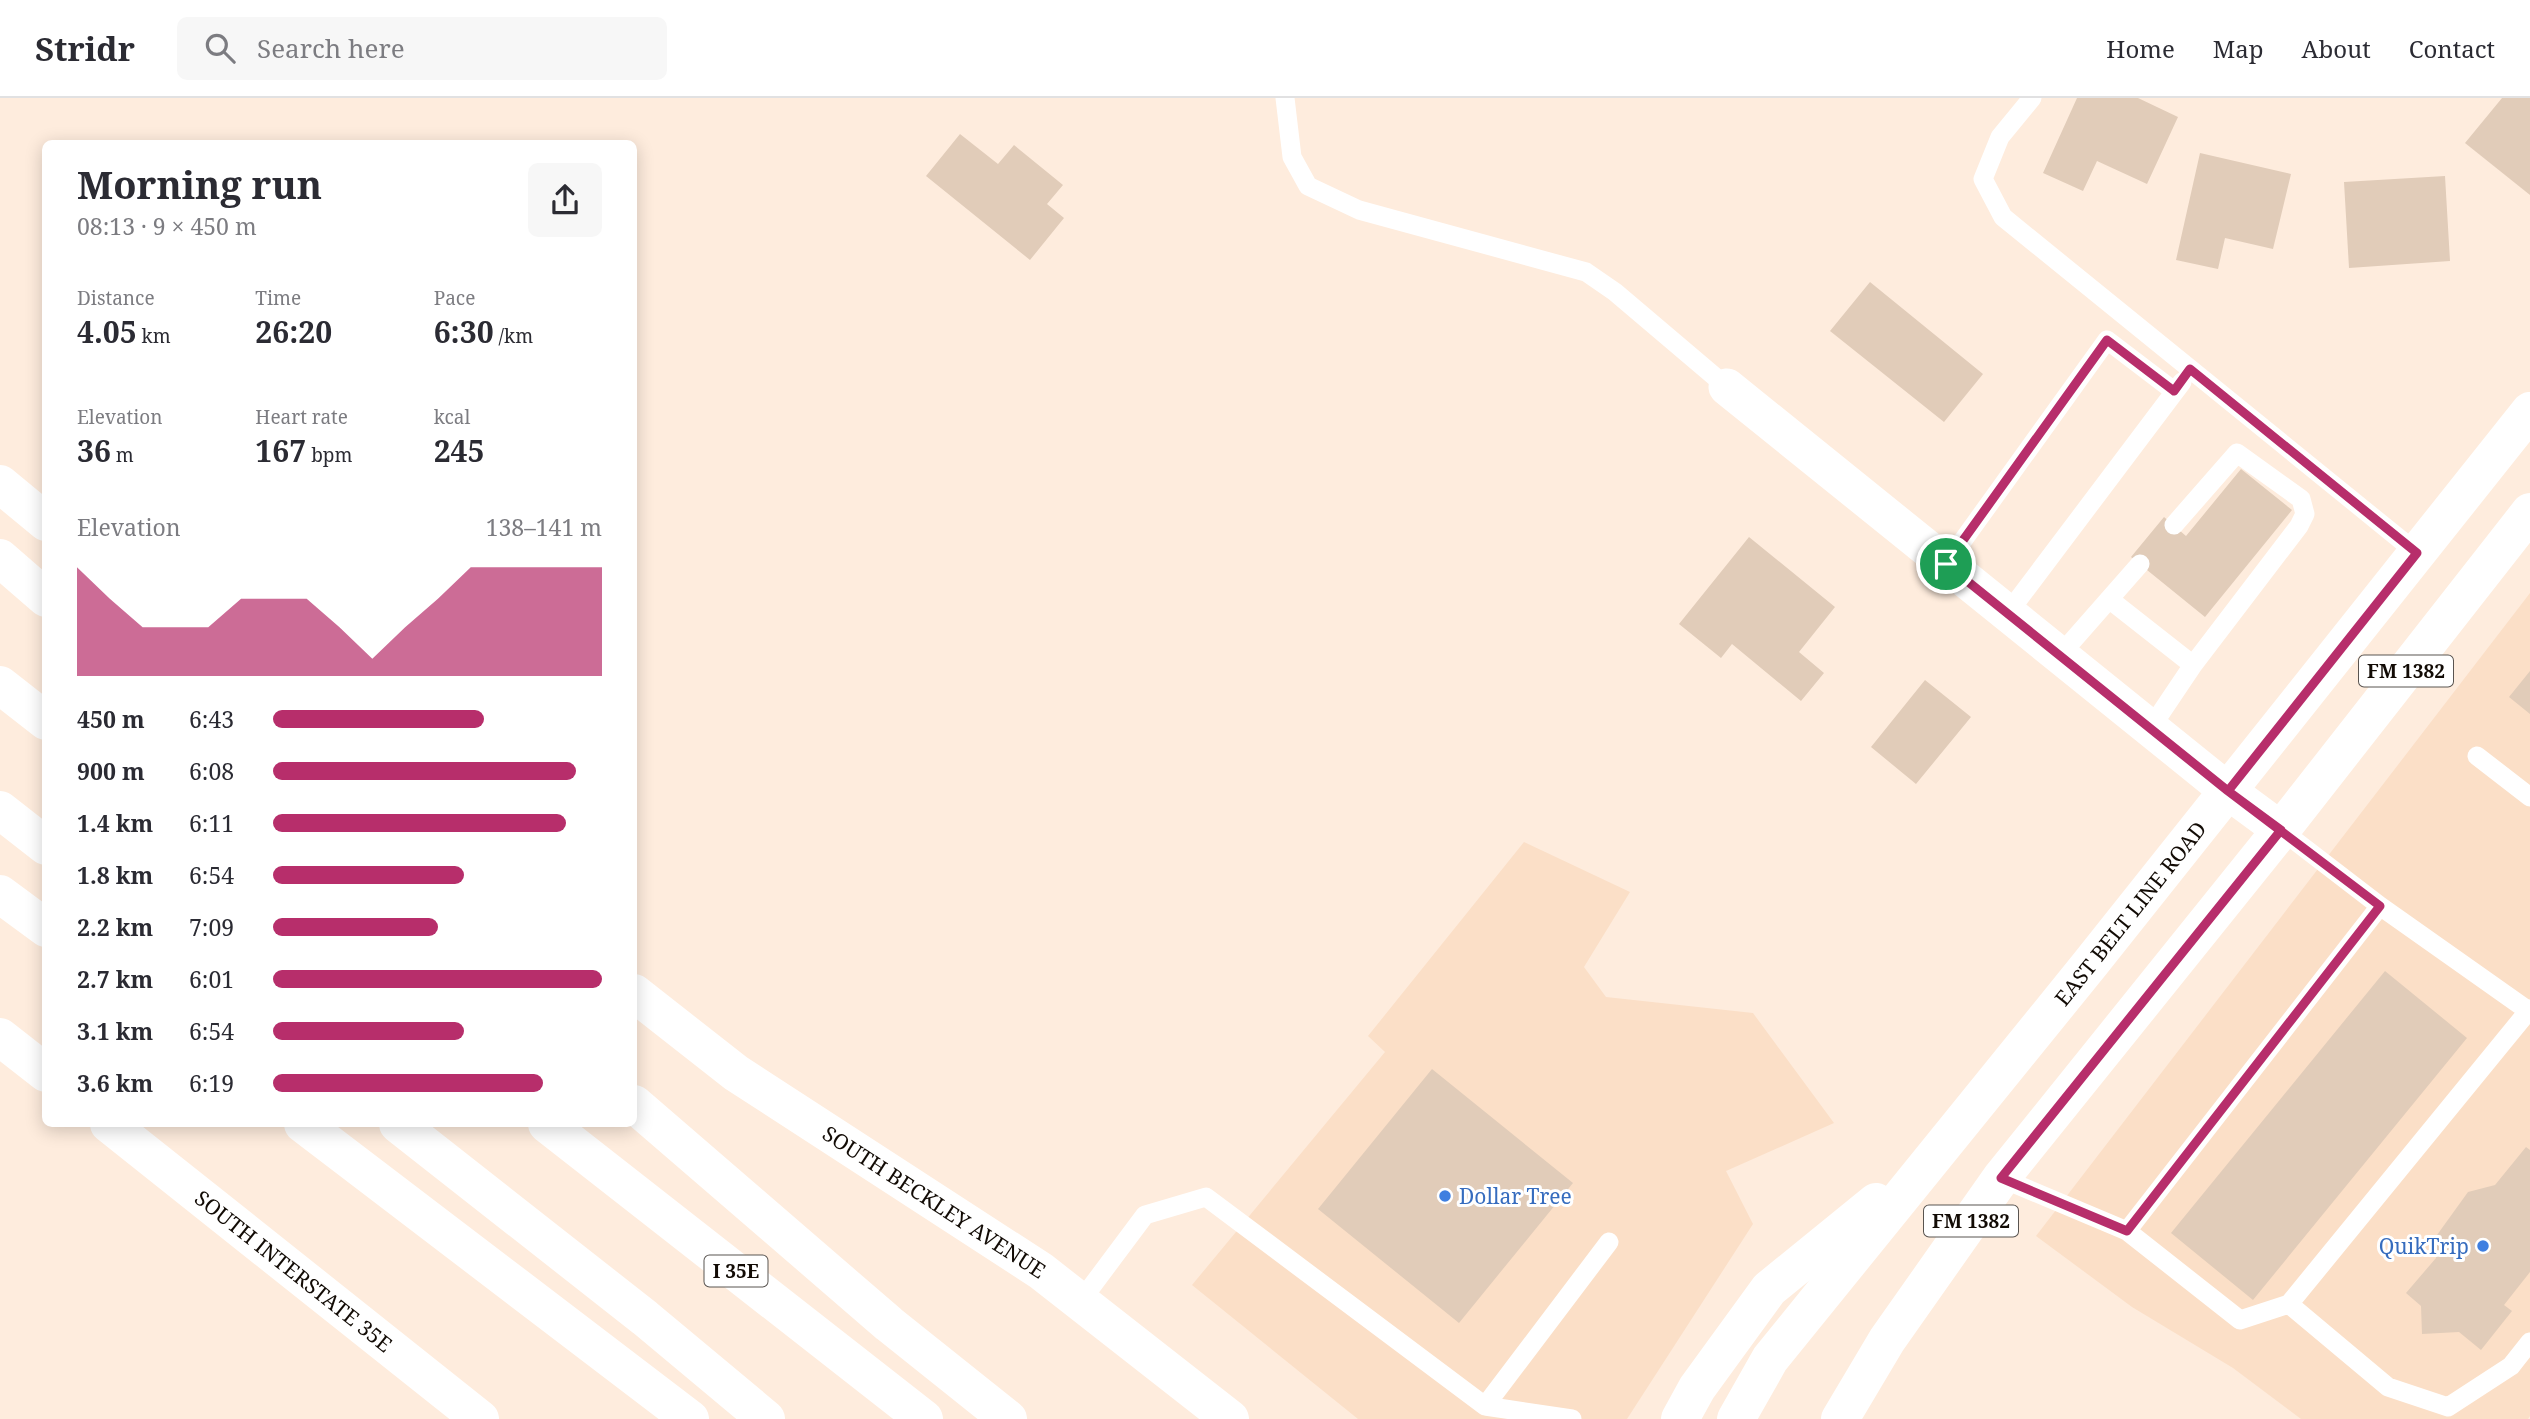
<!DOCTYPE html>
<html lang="en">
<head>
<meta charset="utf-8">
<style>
	:root { --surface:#fff; --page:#f7f7f7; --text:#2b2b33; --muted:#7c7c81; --line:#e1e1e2; --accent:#b72e6b }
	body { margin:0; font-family:"Noto Serif",serif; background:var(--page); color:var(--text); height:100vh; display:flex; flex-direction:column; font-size:26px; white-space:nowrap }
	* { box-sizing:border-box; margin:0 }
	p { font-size:23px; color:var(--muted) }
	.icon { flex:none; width:38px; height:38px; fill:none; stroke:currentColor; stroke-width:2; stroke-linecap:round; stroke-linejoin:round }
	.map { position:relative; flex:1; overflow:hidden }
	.details { position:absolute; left:42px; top:42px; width:595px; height:987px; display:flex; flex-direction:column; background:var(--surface); border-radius:10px; box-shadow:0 4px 18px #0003 }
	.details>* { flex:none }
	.pin { position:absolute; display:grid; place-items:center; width:60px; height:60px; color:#fff; margin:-30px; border:4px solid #fff; border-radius:50%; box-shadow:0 2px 7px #0007 }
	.round { display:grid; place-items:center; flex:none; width:74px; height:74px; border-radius:10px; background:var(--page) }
	.head { display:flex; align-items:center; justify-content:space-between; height:119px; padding:0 35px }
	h1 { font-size:38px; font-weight:700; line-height:52px }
	.stats { display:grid; grid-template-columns:repeat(3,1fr); gap:10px; height:119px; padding:7px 35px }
	.stats div { display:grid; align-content:center }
	.stats b { font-size:30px; font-weight:700 }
	.stats small { font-size:19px; font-weight:400 }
	.stats p { font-size:19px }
	.chart { height:196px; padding:14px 35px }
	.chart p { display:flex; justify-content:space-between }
	.chart svg { width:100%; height:126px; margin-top:7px; fill:var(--accent); opacity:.7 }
	ul { padding:0 35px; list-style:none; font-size:23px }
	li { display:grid; grid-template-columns:112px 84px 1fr; align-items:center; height:52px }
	li i { height:18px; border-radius:9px; background:var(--accent) }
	header { display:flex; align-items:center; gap:42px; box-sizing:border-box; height:98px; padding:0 35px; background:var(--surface); border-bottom:2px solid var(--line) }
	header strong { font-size:33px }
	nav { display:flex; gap:38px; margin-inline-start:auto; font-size:24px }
	.search { width:490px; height:63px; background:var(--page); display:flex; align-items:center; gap:18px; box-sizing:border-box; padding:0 24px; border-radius:10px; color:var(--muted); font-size:26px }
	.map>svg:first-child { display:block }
</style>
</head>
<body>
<header>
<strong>Stridr</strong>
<div class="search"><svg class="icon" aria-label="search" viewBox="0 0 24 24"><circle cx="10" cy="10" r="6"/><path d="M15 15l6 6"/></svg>Search here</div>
<nav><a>Home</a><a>Map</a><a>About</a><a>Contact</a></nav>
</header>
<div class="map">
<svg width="2530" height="1321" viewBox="0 0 2530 1321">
	<rect width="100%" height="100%" fill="#feecdd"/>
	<path fill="#fbdfc7" d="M 2530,495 L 2530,1318 L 2528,1321 L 2301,1321 L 2233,1270 L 2132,1209 L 2036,1138 Z
		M 1524,744 L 1630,794 L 1584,869 L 1606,899 L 1753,915 L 1834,1025 L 1726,1073 L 1753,1126 L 1627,1321 L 1358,1321 L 1192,1187 L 1385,954 L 1368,938 Z"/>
	<path fill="#e1ccb9" d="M 2077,0 L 2138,0 L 2178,19 L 2147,86 L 2097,63 L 2083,93 L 2043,75 Z
		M 2502,0 L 2530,0 L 2530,97 L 2465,45 Z
		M 960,36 L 998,66 L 1014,47 L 1063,87 L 1047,106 L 1064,120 L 1030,162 L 926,78 Z
		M 2200,55 L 2291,76 L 2273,151 L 2225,140 L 2218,171 L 2176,162 Z
		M 2445,78 L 2450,163 L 2349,170 L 2344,84 Z
		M 1870,184 L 1983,276 L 1944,324 L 1830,233 Z
		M 2241,371 L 2292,412 L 2205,519 L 2131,459 L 2164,419 L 2186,438 Z
		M 1749,439 L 1835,509 L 1799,554 L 1824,575 L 1801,603 L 1732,546 L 1721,560 L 1679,526 Z
		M 2530,573 L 2530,616 L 2509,599 Z
		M 1925,582 L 1971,619 L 1916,686 L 1871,649 Z
		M 2385,873 L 2467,940 L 2253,1202 L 2171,1135 Z
		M 1432,971 L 1573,1085 L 1459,1225 L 1318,1111 Z
		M 2526,1049 L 2530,1052 L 2530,1174 L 2504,1207 L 2512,1213 L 2481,1252 L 2459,1234 L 2422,1236 L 2421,1208 L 2406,1195 L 2436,1160 L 2437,1137 L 2468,1094 L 2495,1087 Z"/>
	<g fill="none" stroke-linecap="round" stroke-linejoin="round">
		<path stroke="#fff" stroke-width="19" d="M 1285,0 L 1292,59 L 1308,88 L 1359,112 L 1586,174 L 1615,194 L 1727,289
			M 2032,0 L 2000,39 L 1983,81 L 2003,119 L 2417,455
			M 1946,466 L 2107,242 L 2174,293
			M 2109,501 L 2193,567
			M 2008,515 L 2182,284
			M 2060,557 L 2140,466
			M 2150,631 L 2193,567 L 2299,428 L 2305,416 L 2301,401 L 2237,355 L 2174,427
			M 2477,658 L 2530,699
			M 2281,732 L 2380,808 L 2530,914
			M 2001,1080 L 2127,1133 L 2240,1222 L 2289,1206 L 2388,1289 L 2448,1309 L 2511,1268 L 2530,1244
			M 2127,1133 L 2380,808
			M 1080,1204 L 1145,1117 L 1206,1099 L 1485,1308 L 1572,1321
			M 2289,1206 L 2530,911
			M 1485,1308 L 1609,1144"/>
		<path stroke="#fff" stroke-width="37" d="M 1727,289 L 2228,693 L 2281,732"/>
		<g stroke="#fff" stroke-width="38">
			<path d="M 0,386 L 46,424"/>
			<path id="s1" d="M 634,895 L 736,975 L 1041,1173 L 1230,1321"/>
			<path d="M 0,939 L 46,975"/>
			<path id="s2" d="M 109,1026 L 480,1321"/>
		</g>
		<g stroke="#fff" stroke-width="38">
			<path d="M 1680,1321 L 1697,1290 L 1769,1191 L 1876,1104"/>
			<path id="s3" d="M 1736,1321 L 1770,1261 L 2090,866 L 2530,313"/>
			<path d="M 1840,1321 L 1887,1242 L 2001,1080 L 2281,732 L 2530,414"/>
		</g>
		<path stroke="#fff" stroke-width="38" d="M 0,460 L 46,500
			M 0,587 L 46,623
			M 0,712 L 46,748
			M 0,796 L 46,830
			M 634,1006 L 889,1226 L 1008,1321
			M 303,1026 L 690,1321
			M 398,1026 L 645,1220 L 766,1321
			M 547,1026 L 924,1321"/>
	</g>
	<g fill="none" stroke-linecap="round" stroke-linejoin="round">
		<g stroke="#fff" stroke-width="14">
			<path id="route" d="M 1946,466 L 2228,693 L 2380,808 L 2127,1133 L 2001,1080 L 2281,732 L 2228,693 L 2417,455 L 2190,271 L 2174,293 L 2107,242 L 1946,466"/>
		</g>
		<use href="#route" stroke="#b72e6b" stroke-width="9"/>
	</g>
	<g fill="#3f7fe0" stroke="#fff" stroke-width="2.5">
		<circle cx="1445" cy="1098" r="7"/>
		<circle cx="2483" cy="1148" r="7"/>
	</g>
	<g text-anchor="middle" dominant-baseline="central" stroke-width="6" stroke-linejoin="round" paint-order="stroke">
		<g fill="#fff" stroke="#595450" stroke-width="2">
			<rect x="2359" y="557.5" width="94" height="31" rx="5"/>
			<rect x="1924" y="1107.5" width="94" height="31" rx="5"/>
			<rect x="704.5" y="1157.5" width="63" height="31" rx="5"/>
		</g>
		<g font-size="19" font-weight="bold" fill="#120b05">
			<text x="2406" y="573">FM 1382</text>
			<text x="1971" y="1123">FM 1382</text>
			<text x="736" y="1173">I 35E</text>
		</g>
		<g font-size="21" fill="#120b05" stroke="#fff">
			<text stroke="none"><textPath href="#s3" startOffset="642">EAST BELT LINE ROAD</textPath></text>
			<text stroke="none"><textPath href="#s1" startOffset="366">SOUTH BECKLEY AVENUE</textPath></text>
			<text stroke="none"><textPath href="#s2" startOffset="236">SOUTH INTERSTATE 35E</textPath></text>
		</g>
		<g font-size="21" fill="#366cbe" stroke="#fff" text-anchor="start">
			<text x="1459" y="1098">Dollar Tree</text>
			<text x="2469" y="1148" text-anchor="end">QuikTrip</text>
		</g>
	</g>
</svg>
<div class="pin" style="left:1946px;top:466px;background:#1e9e55"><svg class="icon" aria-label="arrive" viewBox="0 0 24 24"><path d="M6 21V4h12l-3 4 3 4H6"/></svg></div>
<section class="details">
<div class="head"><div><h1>Morning run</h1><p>08:13 · 9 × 450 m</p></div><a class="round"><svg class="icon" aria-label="share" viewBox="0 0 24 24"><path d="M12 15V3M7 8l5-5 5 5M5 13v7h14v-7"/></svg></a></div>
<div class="stats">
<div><p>Distance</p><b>4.05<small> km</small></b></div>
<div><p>Time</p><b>26:20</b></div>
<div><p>Pace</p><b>6:30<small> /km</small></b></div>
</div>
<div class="stats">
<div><p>Elevation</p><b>36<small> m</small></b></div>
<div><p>Heart rate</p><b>167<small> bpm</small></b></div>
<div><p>kcal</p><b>245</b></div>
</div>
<div class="chart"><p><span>Elevation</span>138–141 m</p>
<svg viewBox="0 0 160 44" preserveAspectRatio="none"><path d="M0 44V6L10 17L20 27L30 27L40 27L50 17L60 17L70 17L80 27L90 38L100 27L110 17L120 6L130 6L140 6L150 6L160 6V44z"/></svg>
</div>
<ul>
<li><b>450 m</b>6:43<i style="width:64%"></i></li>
<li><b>900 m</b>6:08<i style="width:92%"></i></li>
<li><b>1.4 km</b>6:11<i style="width:89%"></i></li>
<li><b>1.8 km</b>6:54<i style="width:58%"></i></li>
<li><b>2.2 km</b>7:09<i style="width:50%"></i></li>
<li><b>2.7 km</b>6:01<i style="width:100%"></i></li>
<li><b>3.1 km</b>6:54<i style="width:58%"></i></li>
<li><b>3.6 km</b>6:19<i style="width:82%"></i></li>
</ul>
</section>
</div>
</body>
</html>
